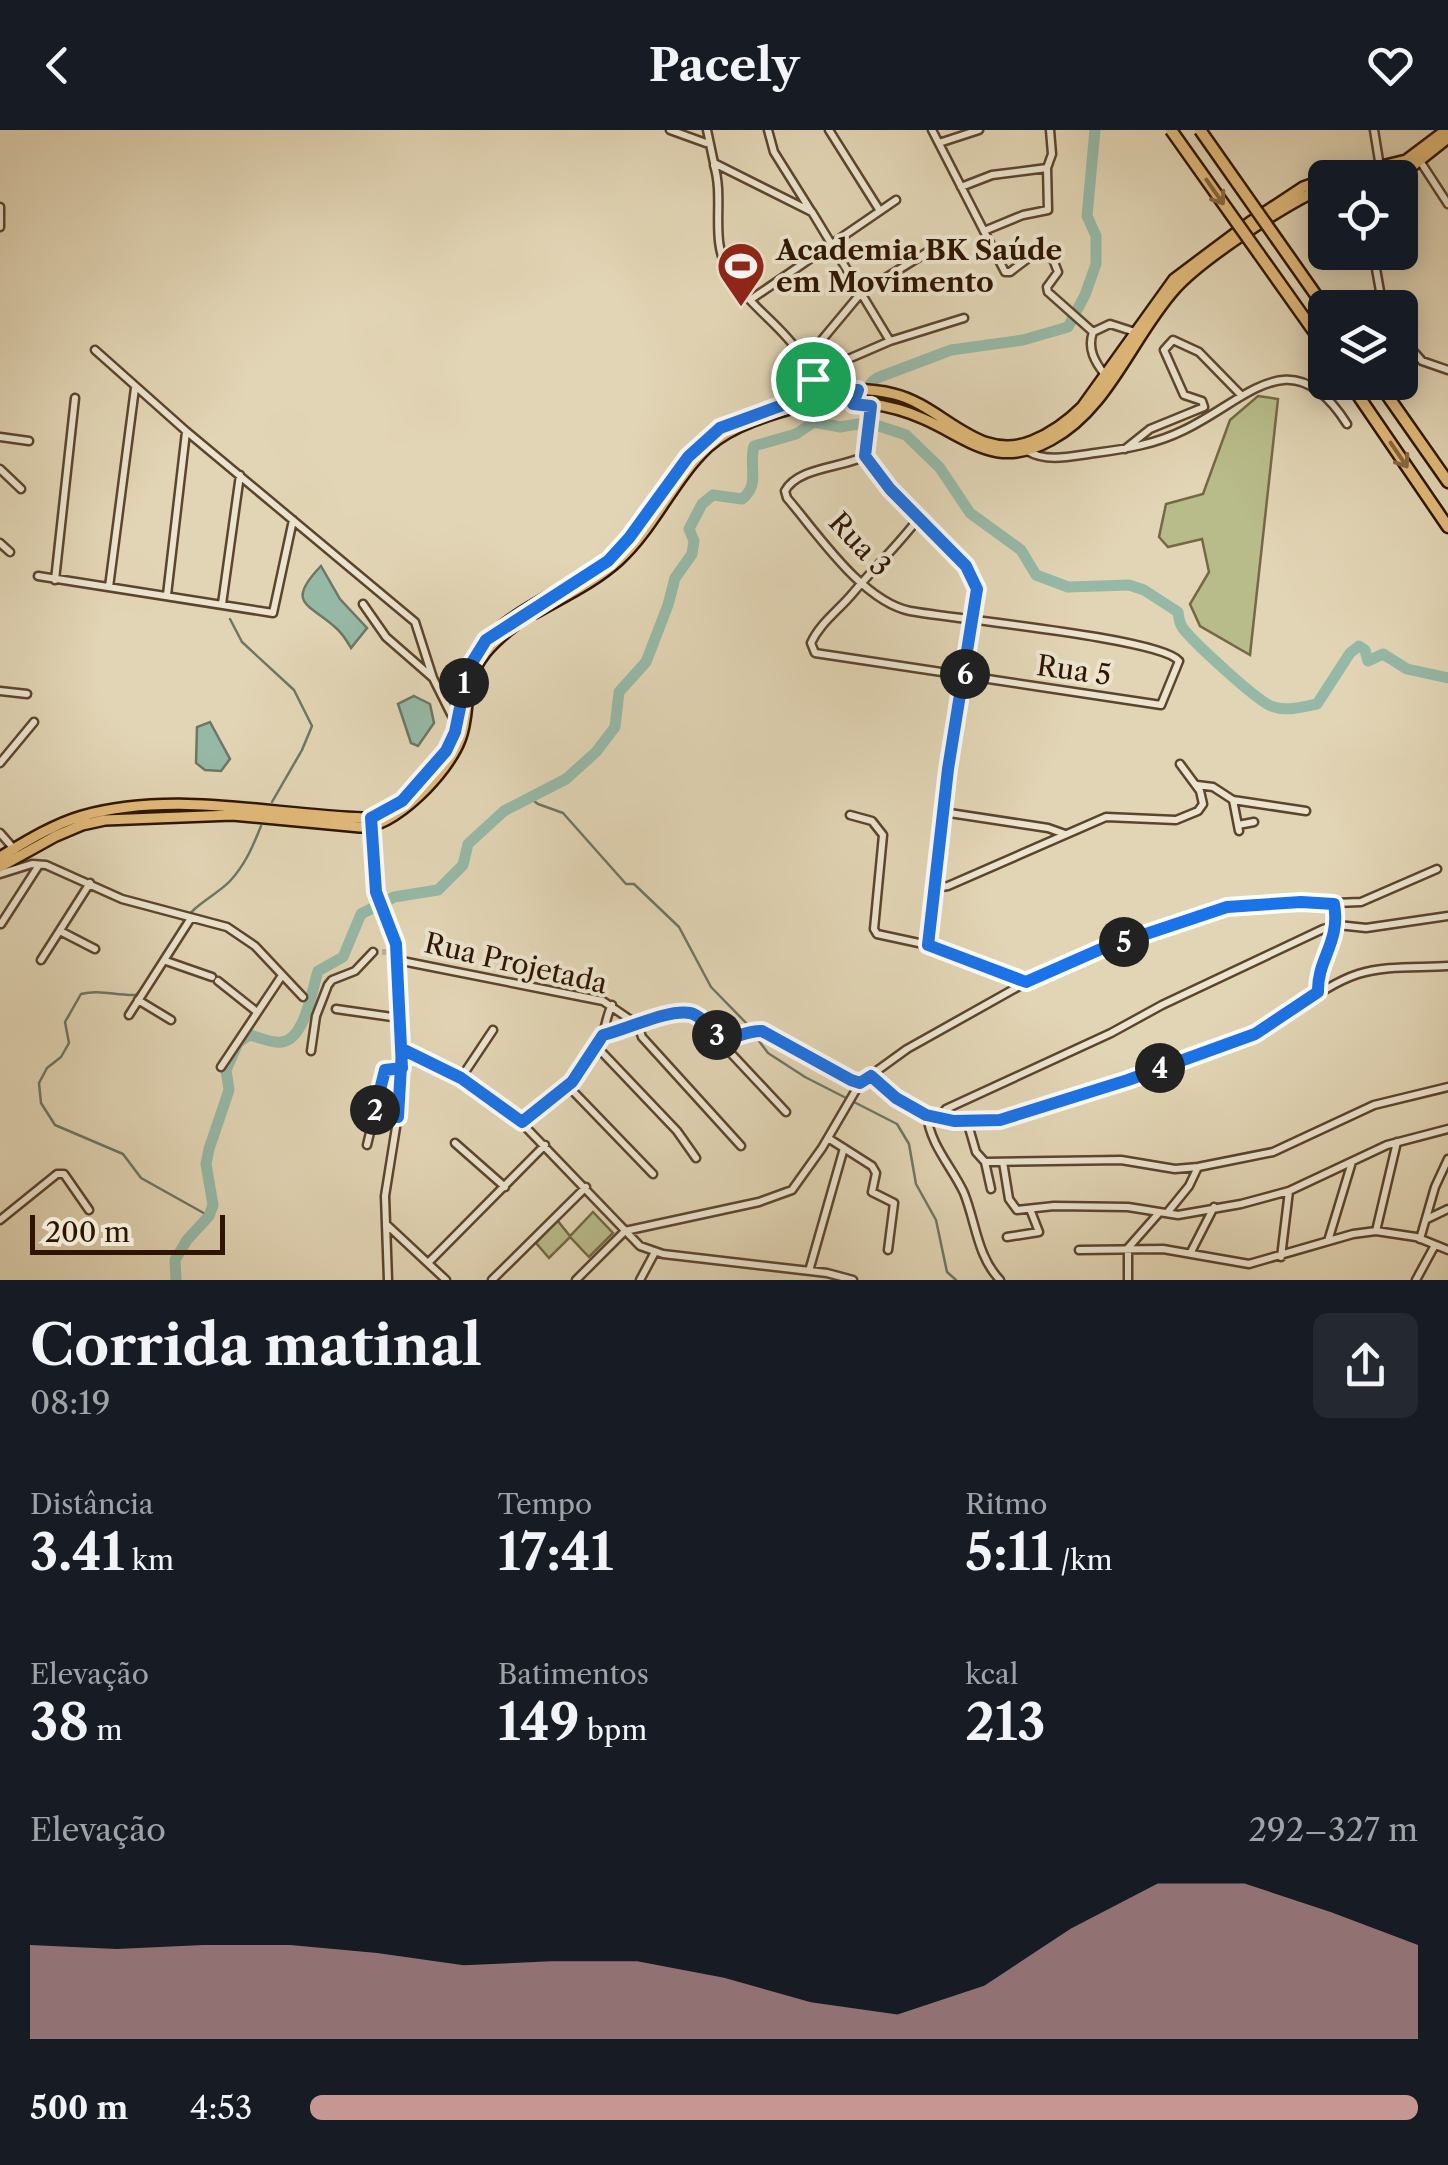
<!DOCTYPE html>
<html lang="pt">
<head>
<meta charset="utf-8">
<style>
	:root { --surface:#171b24; --page:#242831; --text:#f1f3f6; --muted:#9ea1a6; --accent:#c59692 }
	body { margin:0; font-family:"Libre Caslon Text",serif; background:var(--page); color:var(--text); height:100vh; display:flex; flex-direction:column; font-size:38px; white-space:nowrap }
	* { box-sizing:border-box; margin:0 }
	p { font-size:32px; color:var(--muted) }
	.icon { flex:none; width:55px; height:55px; fill:none; stroke:currentColor; stroke-width:2; stroke-linecap:round; stroke-linejoin:round }
	.map { position:relative; height:1150px; overflow:hidden }
	.sheet { display:flex; flex-direction:column; background:var(--surface); flex:1 }
	.sheet>* { flex:none }
	.controls { position:absolute; left:1308px; top:30px; display:grid; gap:20px }
	.controls a { display:grid; place-items:center; width:110px; height:110px; border-radius:15px; background:var(--surface); box-shadow:0 5px 25px #0003; font-size:50px }
	.scale { position:absolute; left:30px; bottom:25px; width:195px; box-sizing:border-box; padding-left:10px; border:5px solid #2f1500; border-top:0; font-size:28px; line-height:35px; white-space:nowrap; color:#2f1500; -webkit-text-stroke:8px #ece4cf; paint-order:stroke }
	.pin { position:absolute; display:grid; place-items:center; width:85px; height:85px; color:#fff; margin:-42px; border:5px solid #fff; border-radius:50%; box-shadow:0 2px 10px #0007 }
	.km { position:absolute; width:50px; height:50px; margin:-25px; border-radius:50%; background:#222; color:#fff; font-size:28px; line-height:50px; text-align:center }
	.round { display:grid; place-items:center; flex:none; width:105px; height:105px; border-radius:15px; background:var(--page) }
	.overview { display:flex; align-items:center; justify-content:space-between; height:170px; padding:0 30px }
	h1 { font-size:55px; font-weight:800; line-height:75px }
	.stats { display:grid; grid-template-columns:repeat(3,1fr); gap:15px; height:170px; padding:10px 30px }
	.stats div { display:grid; align-content:center }
	.stats b { font-size:50px; font-weight:800 }
	.stats small { font-size:28px; font-weight:400 }
	.stats p { font-size:28px }
	.chart { height:280px; padding:20px 30px }
	.chart p { display:flex; justify-content:space-between }
	.chart svg { width:100%; height:180px; margin-top:10px; fill:var(--accent); opacity:.7 }
	ul { padding:0 30px; list-style:none; font-size:32px }
	li { display:grid; grid-template-columns:160px 120px 1fr; align-items:center; height:75px }
	li i { height:25px; border-radius:12px; background:var(--accent) }
	header { display:flex; justify-content:space-between; align-items:center; height:130px; padding:0 30px; background:var(--surface); font-size:45px; font-weight:800 }
	.map>svg:first-child { display:block }
</style>
</head>
<body>
<header><svg class="icon" aria-label="back" viewBox="0 0 24 24"><path d="M15 5l-7 7 7 7"/></svg>Pacely<svg class="icon" aria-label="heart" viewBox="0 0 24 24"><path d="M12 20l-8-8c-3-5 5-10 8-4 3-6 11-1 8 4z"/></svg></header>
<div class="map">
<svg width="1448" height="1150" viewBox="0 0 1448 1150">
	<rect width="100%" height="100%" fill="#e2d5b5"/>
	<filter id="stains"><feTurbulence type="fractalNoise" baseFrequency=".002" numOctaves="4"/><feColorMatrix values="0 0 0 0 .2 0 0 0 0 .09 0 0 0 0 .02 0 0 0 .5 -.17"/></filter>
	<radialGradient id="worn" r=".72"><stop offset=".6" stop-color="#630" stop-opacity="0"/><stop offset="1" stop-color="#630" stop-opacity=".3"/></radialGradient>
	<path fill="#b8bc8a" stroke="#746845" stroke-width="2.5" d="M 1258,266 L 1278,269 L 1250,525 L 1200,496 L 1190,474 L 1209,442 L 1202,409 L 1168,417 L 1159,407 L 1166,374 L 1203,364 L 1230,290 Z
		M 593,1082 L 613,1103 L 589,1127 L 570,1107 L 549,1128 L 536,1113 L 557,1090 L 570,1106 Z"/>
	<path fill="#96b9a7" stroke="#6d7764" stroke-width="2.5" d="M 321,436 L 340,469 L 367,498 L 351,518 C 347,511 342,503 336,498 C 310,474 284,474 321,436 Z
		M 414,566 L 430,574 L 434,593 L 418,616 L 411,613 L 398,574 Z
		M 210,592 L 230,629 L 221,641 L 205,640 L 196,633 L 197,597 Z"/>
	<g fill="none" stroke-linecap="round" stroke-linejoin="round">
		<path stroke="#6d7764" stroke-width="2.5" d="M 230,489 L 242,512 L 294,560 L 312,596 L 302,620 L 272,672
			M 529,667 L 538,674 L 563,683 L 626,754 L 634,754 L 679,797 L 711,857 L 751,898
			M 184,794 C 189,777 217,765 230,751 C 245,735 253,716 261,696
			M 145,855 L 136,865 C 116,866 100,859 81,864 L 65,892 L 69,913 L 61,927 L 47,938 L 39,953 L 41,973 L 55,995 L 123,1024 L 141,1048 L 209,1086
			M 759,911 L 768,923 L 805,947 L 897,994 L 909,1014 L 916,1054 L 936,1090 L 947,1142 L 956,1150"/>
		<path stroke="#96b9a7" stroke-width="11" d="M 871,253 L 877,248 L 951,220 L 1023,210 L 1068,197 L 1085,165 L 1096,134 L 1096,106 L 1087,86 L 1095,0
			M 879,296 L 906,305 L 940,338 L 970,383 L 1021,420 L 1036,445 L 1068,457 L 1129,455 L 1144,460 L 1178,482 C 1179,488 1179,492 1182,497 C 1192,511 1256,570 1271,576 C 1286,582 1302,577 1317,574 L 1350,523 L 1359,516 L 1365,520 L 1368,531 L 1383,524 L 1407,539 L 1448,548
			M 176,1150 L 175,1130 L 187,1110 L 209,1086 L 213,1075 L 206,1034 L 209,1019 L 229,960 L 226,940 L 238,913 L 249,905 C 260,907 271,914 282,912 C 305,909 312,860 318,841 L 343,827 L 361,784 L 394,767 L 438,760 L 463,735 L 468,714 L 504,681 L 566,649 L 596,622 L 615,597 L 619,562 L 646,532 L 668,475 L 675,448 L 692,424 L 694,411 L 689,399 L 702,374 L 713,365 L 742,369 C 761,355 748,335 754,316 L 796,304 L 814,292 L 840,297 L 864,293"/>
		<path stroke="#beaf91" stroke-width="6" stroke-dasharray="6 3" stroke-linecap="butt" d="M 373,822 L 388,822"/>
		<g stroke="#5c452d" stroke-width="11">
			<path id="minor" d="M 670,0 L 706,13
				M 707,0 L 714,33 L 812,82 L 890,211
				M 768,0 L 774,22 L 811,81
				M 829,0 L 880,81
				M 932,0 L 1005,142 L 1010,142 L 1043,117 L 1050,122 L 1058,142 L 1047,157 L 1048,162 L 1093,202
				M 1374,0 L 1380,37
				M 939,13 L 979,0
				M 1420,31 L 1448,74
				M 714,35 C 725,70 709,110 729,142 C 758,192 808,205 815,268
				M 1047,38 L 1052,24 L 1050,0
				M 961,57 L 992,45 L 1047,38 L 1048,80 L 1023,85 L 984,101
				M 0,77 L 0,97
				M 1373,122 L 1383,178
				M 750,170 L 896,70
				M 1400,206 L 1422,231 L 1448,240
				M 95,220 L 186,301 L 415,492 L 433,548
				M 806,229 L 861,163 L 929,121
				M 811,245 L 890,211 L 964,188
				M 1105,245 C 1095,232 1087,219 1093,202 L 1110,194 L 1135,202
				M 871,276 L 865,326 L 890,359 L 972,443 L 977,459 L 948,639 L 928,815
				M 0,307 L 29,311
				M 1125,319 L 1150,299 L 1204,277 L 1202,271 L 1184,265 L 1164,220 L 1173,210 L 1199,222 L 1241,265
				M 1027,321 C 1048,333 1072,326 1095,323 C 1126,319 1156,314 1184,300 C 1247,270 1292,207 1347,294
				M 865,326 C 842,338 798,337 785,361 L 787,368 C 818,404 862,471 910,481 C 953,489 1161,508 1179,531 L 1161,575 L 815,523 L 811,513 C 820,493 839,480 853,463 C 874,438 898,415 918,389
				M 0,339 L 21,359
				M 0,413 L 10,422
				M 38,446 L 273,483 L 293,390
				M 55,450 L 75,268
				M 109,457 L 135,258
				M 167,465 L 186,302
				M 222,474 L 240,345
				M 363,474 L 386,507 L 433,548 L 456,594
				M 0,561 L 27,564
				M 0,633 L 34,592
				M 1197,655 L 1213,657 L 1233,670 L 1306,681
				M 1233,670 L 1239,701
				M 943,682 L 1048,698 L 1065,704
				M 850,685 L 872,691 L 883,705 L 874,799 L 877,804 L 928,815 L 1026,852
				M 371,692 L 376,762 L 396,814 L 402,919 L 401,966 L 385,1066 L 388,1150
				M 1238,695 L 1254,692
				M 0,703 L 15,720
				M 0,744 L 32,734 L 46,735 L 122,769 L 227,797 L 255,816 L 303,867
				M 935,758 L 948,756 L 1106,687 L 1176,690 L 1198,681 L 1203,674 L 1200,661 L 1180,634
				M 1,794 L 39,735
				M 60,801 L 95,819
				M 41,830 L 90,753
				M 397,830 L 603,871 L 638,895 L 642,907 L 741,1016
				M 166,831 L 212,847
				M 218,851 L 257,882
				M 1318,862 C 1317,829 1341,812 1334,774
				M 138,870 L 171,890
				M 336,879 L 399,888
				M 129,885 L 191,788
				M 638,895 L 681,883 L 696,886 L 786,982
				M 603,905 L 626,900 L 635,894
				M 722,909 C 738,909 750,899 767,902 L 841,946 L 860,953
				M 597,917 L 677,1001 L 696,1028
				M 402,919 L 454,944 L 514,985 L 640,1116 L 663,1124 L 827,1143 L 853,1150
				M 311,921 L 316,886 L 328,855 L 332,850 L 355,841 L 373,822
				M 221,937 L 281,847
				M 871,946 C 892,968 917,985 948,990 C 1017,1001 1128,948 1195,925 C 1214,918 1235,914 1253,905 C 1290,888 1319,857 1358,844 C 1386,835 1418,838 1448,836
				M 461,948 L 493,900
				M 568,956 L 653,1044
				M 374,984 L 398,987
				M 927,985 C 930,1015 952,1037 964,1063 C 976,1093 977,1126 1000,1150
				M 939,988 L 946,979 L 1111,903 L 1162,875 L 1323,799 L 1338,795 L 1366,798 L 1448,786
				M 967,991 L 976,1022 L 985,1032 L 1121,1030 L 1175,1039 L 1198,1037 L 1273,1022 L 1374,975 L 1448,957
				M 522,992 C 552,969 581,947 599,913 C 606,901 605,888 612,875
				M 828,1008 L 872,1036 L 876,1043 L 872,1062 L 894,1073 L 888,1120
				M 455,1013 L 505,1057
				M 367,1015 L 385,940 L 402,938
				M 985,1032 L 991,1059
				M 1003,1032 L 1009,1069 L 1017,1080 L 1054,1076 L 1128,1077 L 1178,1085 L 1241,1074 L 1289,1061 L 1387,1015 L 1448,999
				M 1167,1083 L 1189,1056 L 1198,1037
				M 1427,1089 L 1448,1079
				M 0,1090 L 57,1044 L 64,1044 L 89,1080
				M 386,1094 L 446,1150
				M 1376,1101 L 1397,1012
				M 1007,1107 L 1039,1102 L 1030,1079
				M 1420,1109 L 1435,1057 L 1448,1029
				M 1328,1111 L 1352,1032
				M 1079,1120 L 1163,1119 L 1249,1134 L 1353,1104 L 1376,1101 L 1416,1107 L 1448,1120
				M 1191,1122 L 1214,1077
				M 1281,1127 L 1289,1061
				M 428,1133 L 545,1015
				M 809,1141 L 844,1018
				M 492,1150 L 586,1057
				M 576,1150 L 625,1101 L 759,1072 L 792,1060 L 822,1018 L 860,953 L 907,919 L 1048,840 L 1227,777 L 1361,772 L 1437,739
				M 640,1150 L 655,1122
				M 1128,1150 L 1128,1118 L 1158,1084
				M 1416,1150 L 1435,1115"/>
		</g>
		<g stroke="#2f1500" stroke-width="14">
			<path id="primary" d="M 1333,48 L 1406,30 L 1446,0
				M 1365,48 L 1414,35 L 1448,8
				M 535,483 C 563,467 595,452 619,430 C 654,398 673,350 708,317 C 732,295 774,283 805,275 C 840,266 892,274 924,289 C 971,310 997,340 1051,310 C 1109,279 1132,207 1175,159 C 1202,129 1287,73 1325,57
				M 0,727 C 25,712 54,694 82,686 C 174,660 271,685 364,688 C 396,686 445,633 454,603 C 462,579 460,551 472,529 C 496,486 567,460 606,432 C 648,402 670,337 713,303 C 725,294 740,289 754,284 C 799,266 845,252 894,264 C 944,276 977,333 1032,311 C 1052,303 1067,292 1082,277 L 1174,149 L 1250,92 L 1303,57 L 1325,49
				M 0,737 L 56,706 L 82,695 L 105,690 L 232,685 L 360,697 C 395,698 448,642 460,610 C 467,593 466,575 469,557 C 475,530 492,513 514,496"/>
		</g>
		<g stroke="#2f1500" stroke-width="15">
			<path id="motorway" d="M 1278,111 L 1325,178
				M 1259,124 L 1325,217
				M 1349,252 L 1448,397
				M 1378,252 L 1448,352"/>
		</g>
		<use href="#minor" stroke="#ece4cf" stroke-width="6"/>
		<use href="#primary" stroke="#e1ba7a" stroke-width="9"/>
		<use href="#motorway" stroke="#e1ba7a" stroke-width="10"/>
		<g stroke="#2f1500" stroke-width="15" stroke-linecap="butt">
			<path id="motorway-bridge" d="M 1171,0 L 1259,124
				M 1200,0 L 1278,111"/>
		</g>
		<use href="#motorway-bridge" stroke="#e1ba7a" stroke-width="10"/>
	</g>
	<defs><path id="oneway-shaft" d="M-6 0H5M1.5-3L5.5 0L1.5 3" fill="none" stroke-width="1.6" stroke-linecap="round" stroke-linejoin="round" transform="scale(2.5)"/></defs>
	<g stroke="#88683d">
		<use href="#oneway-shaft" transform="translate(1215 62) rotate(55)"/>
		<use href="#oneway-shaft" transform="translate(1399 325) rotate(56)"/>
	</g>
	<g fill="none" stroke-linecap="round" stroke-linejoin="round">
		<g stroke="#fff" stroke-width="20">
			<path id="route" d="M 813,249 L 815,263 L 720,298 L 688,327 L 629,408 L 608,431 L 486,510 L 468,539 L 455,602 L 446,621 L 402,671 L 371,688 L 376,762 L 396,814 L 402,938 L 385,940 L 374,984 L 398,987 L 402,919 L 461,948 L 522,992 L 572,952 L 603,905 C 626,900 667,879 690,883 C 701,885 713,901 721,909 C 737,909 747,900 762,901 L 851,950 L 860,953 L 871,946 L 896,968 L 926,985 L 954,991 L 1000,990 L 1128,950 L 1255,904 L 1318,862 C 1317,829 1341,812 1334,774 L 1301,772 L 1227,777 L 1101,819 L 1026,852 L 928,815 L 948,639 L 977,459 L 966,436 L 890,359 L 865,326 L 871,276 L 853,274 L 858,260 L 824,261 L 813,249"/>
		</g>
		<use href="#route" stroke="#1a73e8" stroke-width="12"/>
	</g>
	<defs>
		<g id="stadium-pin" transform="scale(2.5)"><path d="M0 17L-7.5 6A9.5 9.5 0 1 1 7.5 6Z" fill="#8f2418" stroke="#ece4cf"/><path d="M0-5a6.5 5 0 1 0 0 10a6.5 5 0 1 0 0-10ZM-3.5-1.8h7v3.6h-7Z" fill="#fff"/></g>
	</defs>
	<g fill-rule="evenodd">
		<use href="#stadium-pin" x="741" y="136"/>
	</g>
	<g text-anchor="middle" dominant-baseline="central" stroke-width="8" stroke-linejoin="round" paint-order="stroke">
		<g font-size="28" font-weight="bold" fill="#2f1500" stroke="#ece4cf" text-anchor="start">
			<text x="776" y="120">Academia BK Saúde<tspan x="776" dy="32">em Movimento</tspan></text>
		</g>
		<g font-size="28" fill="#2f1500" stroke="#ece4cf">
			<text transform="translate(860 414) rotate(47)">Rua 3</text>
			<text transform="translate(1074 540) rotate(8)">Rua 5</text>
			<text transform="translate(516 833) rotate(13)">Rua Projetada</text>
		</g>
	</g>
	<rect width="100%" height="100%" filter="url(#stains)"/>
	<rect width="100%" height="100%" fill="url(#worn)"/>
</svg>
<div class="controls">
<a><svg class="icon" aria-label="locate" viewBox="0 0 24 24"><circle cx="12" cy="12" r="6"/><path d="M12 2v4M12 18v4M2 12h4M18 12h4"/></svg></a>
<a><svg class="icon" aria-label="layers" viewBox="0 0 24 24"><path d="M12 4l9 5-9 5-9-5zM3 14l9 5 9-5"/></svg></a>
</div>
<div class="scale">200 m</div>
<div class="pin" style="left:813px;top:249px;background:#1e9e55"><svg class="icon" aria-label="arrive" viewBox="0 0 24 24"><path d="M6 21V4h12l-3 4 3 4H6"/></svg></div>
<b class="km" style="left:464px;top:553px">1</b>
<b class="km" style="left:375px;top:980px">2</b>
<b class="km" style="left:717px;top:905px">3</b>
<b class="km" style="left:1160px;top:938px">4</b>
<b class="km" style="left:1124px;top:812px">5</b>
<b class="km" style="left:965px;top:544px">6</b>
</div>
<section class="sheet">
<div class="overview"><div><h1>Corrida matinal</h1><p>08:19</p></div><a class="round"><svg class="icon" aria-label="share" viewBox="0 0 24 24"><path d="M12 15V3M7 8l5-5 5 5M5 13v7h14v-7"/></svg></a></div>
<div class="stats">
<div><p>Distância</p><b>3.41<small> km</small></b></div>
<div><p>Tempo</p><b>17:41</b></div>
<div><p>Ritmo</p><b>5:11<small> /km</small></b></div>
</div>
<div class="stats">
<div><p>Elevação</p><b>38<small> m</small></b></div>
<div><p>Batimentos</p><b>149<small> bpm</small></b></div>
<div><p>kcal</p><b>213</b></div>
</div>
<div class="chart"><p><span>Elevação</span>292–327 m</p>
<svg viewBox="0 0 160 44" preserveAspectRatio="none"><path d="M0 44V21L10 22L20 21L30 21L40 23L50 26L60 25L70 25L80 29L90 35L100 38L110 31L120 17L130 6L140 6L150 13L160 21V44z"/></svg>
</div>
<ul>
<li><b>500 m</b>4:53<i style="width:100%"></i></li>
</ul>
</section>
</body>
</html>
